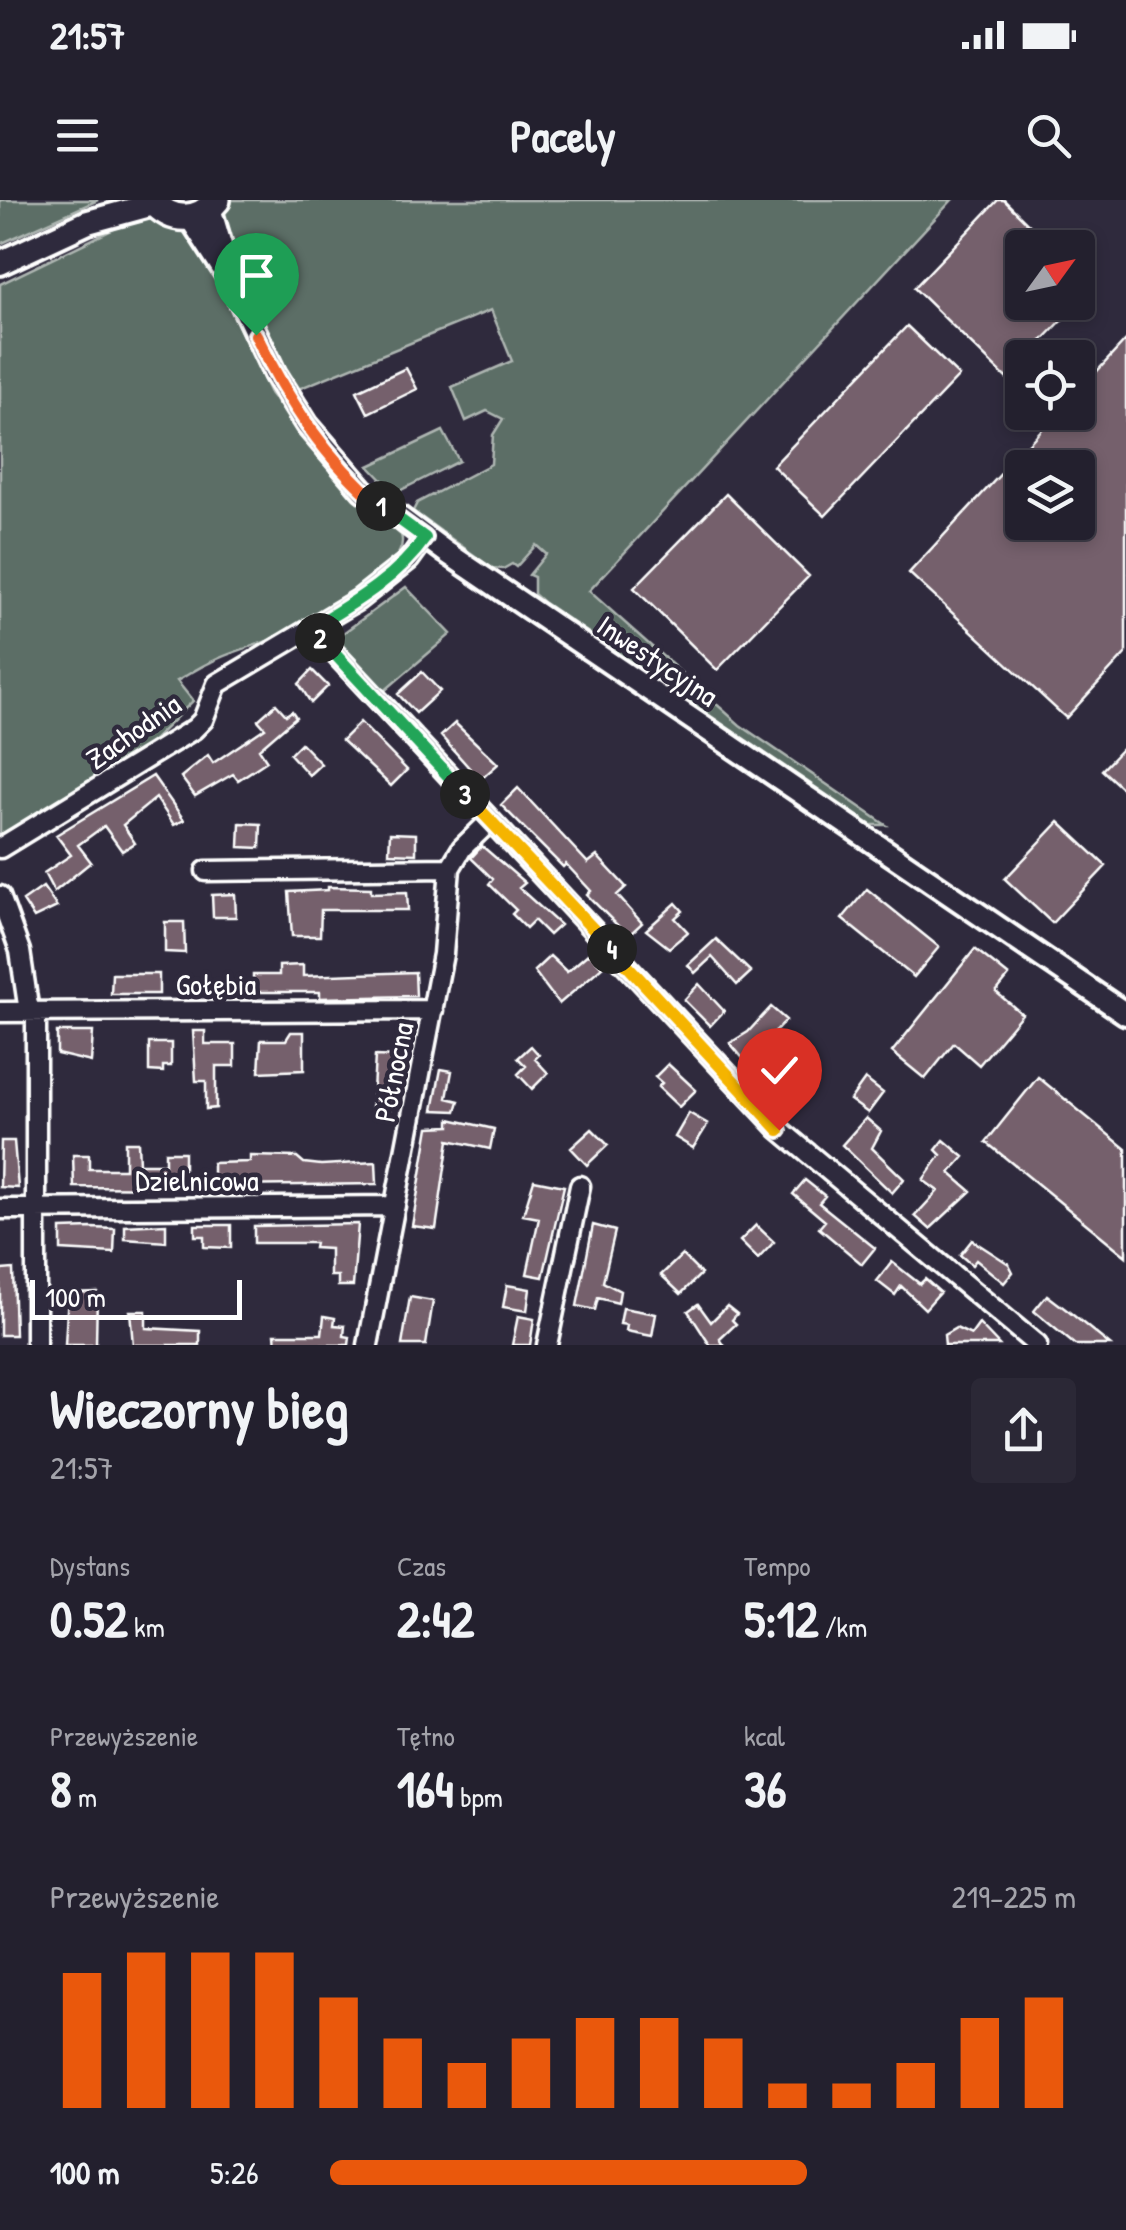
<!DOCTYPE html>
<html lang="pl">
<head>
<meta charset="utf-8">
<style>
	:root { --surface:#23202e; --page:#2b2836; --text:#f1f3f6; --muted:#a3a3aa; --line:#403e4a; --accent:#ea580c }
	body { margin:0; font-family:"Patrick Hand",sans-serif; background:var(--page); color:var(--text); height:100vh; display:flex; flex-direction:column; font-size:38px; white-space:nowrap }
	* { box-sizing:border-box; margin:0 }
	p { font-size:32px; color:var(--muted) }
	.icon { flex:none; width:55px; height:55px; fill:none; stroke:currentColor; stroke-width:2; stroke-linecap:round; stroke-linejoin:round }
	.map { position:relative; height:1145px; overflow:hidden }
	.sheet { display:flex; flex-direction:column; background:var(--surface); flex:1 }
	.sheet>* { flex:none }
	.needle { width:65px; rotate:57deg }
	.tools { position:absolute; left:1005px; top:30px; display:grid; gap:20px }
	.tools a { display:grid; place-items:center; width:90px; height:90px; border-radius:10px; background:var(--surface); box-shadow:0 5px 15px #0003,0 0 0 2px var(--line); font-size:50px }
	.scale { position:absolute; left:30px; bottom:25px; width:212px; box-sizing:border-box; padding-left:10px; border:5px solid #fff; border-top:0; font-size:28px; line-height:35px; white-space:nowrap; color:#fff; -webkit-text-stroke:8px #2f2a3d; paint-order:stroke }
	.pin { position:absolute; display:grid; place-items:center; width:85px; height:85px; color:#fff; margin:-102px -42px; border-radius:50% 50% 50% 0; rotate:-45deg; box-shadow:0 0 10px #0007 }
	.pin .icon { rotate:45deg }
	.km { position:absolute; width:50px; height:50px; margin:-25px; border-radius:50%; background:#222; color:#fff; font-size:28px; line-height:50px; text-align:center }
	.round { display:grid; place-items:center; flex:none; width:105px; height:105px; border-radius:10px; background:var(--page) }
	.overview { display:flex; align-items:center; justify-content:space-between; height:170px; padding:0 50px }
	h1 { font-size:55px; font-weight:700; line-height:75px }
	.stats { display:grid; grid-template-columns:repeat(3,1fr); gap:15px; height:170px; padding:10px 50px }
	.stats div { display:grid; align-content:center }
	.stats b { font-size:50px; font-weight:700 }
	.stats small { font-size:28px; font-weight:400 }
	.stats p { font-size:28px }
	.chart { height:280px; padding:20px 50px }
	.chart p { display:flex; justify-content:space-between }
	.chart svg { width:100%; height:180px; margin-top:10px; stroke:var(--accent); stroke-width:6 }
	ul { padding:0 50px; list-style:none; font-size:32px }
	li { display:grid; grid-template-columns:160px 120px 1fr; align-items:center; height:75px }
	li i { height:25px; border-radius:12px; background:var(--accent) }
	.status { display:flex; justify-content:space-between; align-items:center; height:70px; padding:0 50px; background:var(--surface); direction:ltr }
	.status svg { height:28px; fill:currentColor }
	header { display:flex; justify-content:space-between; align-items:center; height:130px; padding:0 50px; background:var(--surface); font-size:45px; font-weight:700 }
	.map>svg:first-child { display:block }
</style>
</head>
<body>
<div class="status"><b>21:57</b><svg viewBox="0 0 49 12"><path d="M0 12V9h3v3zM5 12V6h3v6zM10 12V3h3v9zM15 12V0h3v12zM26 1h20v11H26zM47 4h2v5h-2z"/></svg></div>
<header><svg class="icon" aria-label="menu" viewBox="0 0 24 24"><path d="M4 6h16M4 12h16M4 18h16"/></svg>Pacely<svg class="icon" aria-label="search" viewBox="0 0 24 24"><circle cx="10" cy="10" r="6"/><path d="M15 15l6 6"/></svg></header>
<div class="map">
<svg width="1126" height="1145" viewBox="0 0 1126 1145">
	<rect width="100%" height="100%" fill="#2f2a3d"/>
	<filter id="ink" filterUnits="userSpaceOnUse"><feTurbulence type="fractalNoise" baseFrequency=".01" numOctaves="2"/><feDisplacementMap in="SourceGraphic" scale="20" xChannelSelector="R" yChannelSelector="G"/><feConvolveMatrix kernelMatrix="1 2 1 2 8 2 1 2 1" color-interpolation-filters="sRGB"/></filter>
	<g filter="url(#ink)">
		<path fill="#5c6e66" stroke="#aeb6b2" stroke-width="2.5" d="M 0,0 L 98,0 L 0,44 Z
			M 225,0 L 952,0 L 589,391 L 740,525 L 886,625 L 871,625 L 543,402 L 534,394 L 534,377 L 529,375 L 546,354 L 536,345 L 516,367 L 512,364 L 503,369 L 492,368 L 413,311 L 417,303 L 491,264 L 493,235 L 503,219 L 487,211 L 466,221 L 452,187 L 512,161 L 491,110 L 296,190 C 279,162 217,43 219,15 C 219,13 224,1 225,0 Z
			M 151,11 L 179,24 L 196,37 L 270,193 L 337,277 L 401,335 C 413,367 317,419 291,432 C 265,444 236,449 211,462 C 199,467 188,475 177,481 L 193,501 L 126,567 L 0,639 L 0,84 Z
			M 443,231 L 459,261 L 399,291 L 393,291 L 369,266 Z
			M 406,387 L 451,434 L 382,493 L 335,439 Z"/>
		<path fill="#75616c" stroke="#fff" stroke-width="2.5" fill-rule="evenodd" d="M 998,0 L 1004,0 L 1053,48 L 1022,48 L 1022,102 L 1078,102 L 1078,71 L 1094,87 L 1006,178 L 914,88 Z
			M 907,126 L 959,176 L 825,316 L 773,266 Z
			M 1126,140 L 1126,453 L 1066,518 L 909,373 L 1058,212 L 1078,212 L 1078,192 ZM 1022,268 L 1078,268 L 1078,322 L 1022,322 Z
			M 406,168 L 417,189 L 368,213 L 357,191 Z
			M 726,294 L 809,376 L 717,470 L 634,388 Z
			M 312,470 L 328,486 L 311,503 L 299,484 Z
			M 422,472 L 440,491 L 416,513 L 398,494 Z
			M 276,504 L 286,515 L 292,511 L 296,517 L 259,549 L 267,561 L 238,580 L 233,574 L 195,596 L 181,577 L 208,555 L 213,563 L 265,528 L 258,520 Z
			M 360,522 L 407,570 L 391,586 L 342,540 Z
			M 455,523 L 498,564 L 480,580 L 441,536 Z
			M 301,543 L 321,564 L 309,575 L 290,554 Z
			M 1126,545 L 1126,592 L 1102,570 Z
			M 153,576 L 184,620 L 174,625 L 156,598 L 123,625 L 135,643 L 122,651 L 104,626 L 78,645 L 91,662 L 54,692 L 44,673 L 71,655 L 56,635 Z
			M 518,588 L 588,663 L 597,656 L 626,687 L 617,695 L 642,723 L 628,736 L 587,695 L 591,691 L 566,664 L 563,667 L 501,605 Z
			M 1059,622 L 1106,666 L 1052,723 L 1005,679 Z
			M 240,623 L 261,624 L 260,648 L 239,647 Z
			M 390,633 L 416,634 L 416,654 L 389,653 Z
			M 482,646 L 525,683 L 519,688 L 560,725 L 549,735 L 534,720 L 526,728 L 512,714 L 516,710 L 489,684 L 493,679 L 471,658 Z
			M 43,687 L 57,707 L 34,718 L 23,701 Z
			M 328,687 L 371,688 L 371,693 L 407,692 L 408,710 L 321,710 L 320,736 L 292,736 L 289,692 L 328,690 Z
			M 867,689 L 939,747 L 914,777 L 842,719 Z
			M 235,694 L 236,717 L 213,717 L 212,695 Z
			M 676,703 L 683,711 L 675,718 L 688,732 L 669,748 L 646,730 Z
			M 165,722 L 184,722 L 185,753 L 165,752 Z
			M 716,739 L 751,772 L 737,785 L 712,757 L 695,773 L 688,765 Z
			M 975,749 L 1009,776 L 996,792 L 1022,814 L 979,865 L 954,843 L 925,879 L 892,852 Z
			M 589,753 L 602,767 L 559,804 L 534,771 L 550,756 L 567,772 Z
			M 303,765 L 303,776 L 415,772 L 416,796 L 320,798 L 320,792 L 253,792 L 253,775 L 279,775 L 279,766 Z
			M 112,774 L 159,774 L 159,794 L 111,794 Z
			M 699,784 L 724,811 L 710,826 L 684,800 Z
			M 771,807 L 786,820 L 761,847 L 768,856 L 752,869 L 730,843 L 748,832 Z
			M 193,831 L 205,831 L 205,844 L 235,844 L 235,866 L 216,866 L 216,908 L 206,909 L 206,881 L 196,881 Z
			M 57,832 L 93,832 L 91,862 L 57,854 Z
			M 291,832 L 304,832 L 304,870 L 259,872 L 261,840 L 286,840 Z
			M 149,843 L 171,843 L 171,866 L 163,866 L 163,872 L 149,871 Z
			M 531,846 L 539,855 L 535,859 L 548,873 L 532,889 L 518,874 L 526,866 L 518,858 Z
			M 375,856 L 396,857 L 396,879 L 390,879 L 390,909 L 372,908 Z
			M 668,864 L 696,890 L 679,907 L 658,887 L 662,883 L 655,877 Z
			M 441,869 L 452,871 L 447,898 L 459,901 L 456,911 L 433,910 Z
			M 1038,877 L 1126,949 L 1126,1056 L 986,942 Z
			M 865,879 L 883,893 L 868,913 L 850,900 Z
			M 689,913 L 708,924 L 693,948 L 675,937 Z
			M 866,918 L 881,931 L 872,948 L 904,979 L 892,993 L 842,945 Z
			M 450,919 L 494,929 L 490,949 L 449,940 L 436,1029 L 412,1026 L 429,927 L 450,926 Z
			M 592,929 L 608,945 L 587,965 L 571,948 Z
			M 944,940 L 964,957 L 950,973 L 971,991 L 930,1029 L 915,1016 L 938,991 L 923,980 L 941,955 L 936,950 Z
			M 1,941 L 14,941 L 18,988 L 0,987 Z
			M 125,942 L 138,942 L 139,964 L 165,964 L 165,952 L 184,952 L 184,988 L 74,987 L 73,955 L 89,955 L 89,969 L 125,969 Z
			M 250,956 L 297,957 L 304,963 L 321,965 L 376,962 L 377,984 L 213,986 L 213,963 L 250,962 Z
			M 534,980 L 564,986 L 543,1077 L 527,1074 L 539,1018 L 523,1015 Z
			M 805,980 L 825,996 L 819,1003 L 875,1048 L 862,1064 L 819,1028 L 825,1021 L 793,994 Z
			M 166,1024 L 166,1042 L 125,1039 L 125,1026 Z
			M 358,1024 L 353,1086 L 338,1086 L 338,1076 L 330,1076 L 330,1049 L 314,1048 L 315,1043 L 254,1043 L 254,1026 Z
			M 195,1025 L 231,1025 L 231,1048 L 204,1047 L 204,1036 L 195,1036 Z
			M 593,1025 L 615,1031 L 603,1082 L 620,1091 L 618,1103 L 598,1098 L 595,1110 L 577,1106 Z
			M 756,1025 L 774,1042 L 758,1059 L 740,1041 Z
			M 92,1028 L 115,1029 L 114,1053 L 61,1050 L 61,1029 Z
			M 972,1040 L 1009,1064 L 1013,1072 L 1004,1083 L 976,1060 L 972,1065 L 960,1055 Z
			M 682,1055 L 701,1074 L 681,1094 L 661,1075 Z
			M 892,1062 L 920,1084 L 925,1079 L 940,1092 L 925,1109 L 901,1086 L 895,1095 L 877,1081 Z
			M 13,1069 L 15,1135 L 0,1135 L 0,1075 L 2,1070 Z
			M 507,1085 L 530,1089 L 527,1111 L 503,1107 Z
			M 97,1092 L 96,1145 L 65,1145 L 68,1093 Z
			M 1047,1095 L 1068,1111 L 1110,1145 L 1075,1145 L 1034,1111 Z
			M 410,1097 L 433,1101 L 426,1145 L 402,1145 Z
			M 698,1104 L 711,1122 L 727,1106 L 737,1114 L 732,1120 L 736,1124 L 720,1139 L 724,1145 L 710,1145 L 688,1111 Z
			M 623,1108 L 656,1114 L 652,1136 L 626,1131 L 627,1125 L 620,1124 Z
			M 130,1111 L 146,1111 L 146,1128 L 200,1131 L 200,1145 L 133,1145 Z
			M 324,1116 L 335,1118 L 334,1125 L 345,1126 L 344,1136 L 350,1137 L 349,1145 L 276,1145 L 275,1134 L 322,1134 Z
			M 518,1116 L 534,1119 L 530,1145 L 512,1145 Z
			M 979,1124 L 999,1145 L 945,1145 L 944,1135 L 956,1128 L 971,1135 Z"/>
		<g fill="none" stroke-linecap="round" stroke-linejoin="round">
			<g stroke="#fff" stroke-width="25">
				<path id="minor" d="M 312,429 L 779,929 L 1037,1145
					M 0,648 L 194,529 L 203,520 L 217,484 L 358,400 L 409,360 L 425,338
					M 206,671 L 450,668
					M 0,696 L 20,751 L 28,805 L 36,819 L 36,1145
					M 0,812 L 433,810
					M 0,1009 L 395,1006
					M 368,1145 L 443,754 L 450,668 L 462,648 L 490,621
					M 547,1145 L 580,986"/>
			</g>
			<g stroke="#fff" stroke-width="28">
				<path id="tertiary" d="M 210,8 L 226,62
					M 190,18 L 232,83 L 275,174 L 307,225 L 363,290 L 446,352 L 1126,814"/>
			</g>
			<g stroke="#fff" stroke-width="30">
				<path id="secondary" d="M 0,63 L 88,22 L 154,4"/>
			</g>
			<g stroke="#fff" stroke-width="32">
				<path id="primary" d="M 152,0 C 171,23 198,23 217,0"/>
			</g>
			<use href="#minor" stroke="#2f2a3d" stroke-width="18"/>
			<use href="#tertiary" stroke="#2f2a3d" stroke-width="20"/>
			<use href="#secondary" stroke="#2f2a3d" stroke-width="22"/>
			<use href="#primary" stroke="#2f2a3d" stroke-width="25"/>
		</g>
	</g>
	<g fill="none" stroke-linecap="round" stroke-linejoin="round" filter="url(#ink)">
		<g stroke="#fff" stroke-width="20">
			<path id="split-1" d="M 256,135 C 287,200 325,259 381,306"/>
		</g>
		<g stroke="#fff" stroke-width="20">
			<path id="split-2" d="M 320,438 L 312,428 C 353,403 397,378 425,338 L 381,306"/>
		</g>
		<g stroke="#fff" stroke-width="20">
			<path id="split-3" d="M 320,438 L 465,594"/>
		</g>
		<g stroke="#fff" stroke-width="20">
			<path id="split-4" d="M 465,594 L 612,749"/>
		</g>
		<g stroke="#fff" stroke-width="20">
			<path id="split-5" d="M 612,749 L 779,930"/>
		</g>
		<use href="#split-1" stroke="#f0652b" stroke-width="12"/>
		<use href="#split-2" stroke="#22a559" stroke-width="12"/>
		<use href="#split-3" stroke="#22a559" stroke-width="12"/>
		<use href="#split-4" stroke="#f5b400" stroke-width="12"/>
		<use href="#split-5" stroke="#f5b400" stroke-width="12"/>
	</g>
	<g text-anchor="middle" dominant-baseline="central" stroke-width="9" stroke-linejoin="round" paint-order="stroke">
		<g font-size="30" fill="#fff" stroke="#2f2a3d">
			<text transform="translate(658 460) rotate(34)">Inwestycyjna</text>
			<text transform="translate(133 531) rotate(-35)">Zachodnia</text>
			<text x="216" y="784">Gołębia</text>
			<text transform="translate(393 872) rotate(-79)">Północna</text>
			<text x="197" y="980">Dzielnicowa</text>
		</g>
	</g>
</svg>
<div class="tools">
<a><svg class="needle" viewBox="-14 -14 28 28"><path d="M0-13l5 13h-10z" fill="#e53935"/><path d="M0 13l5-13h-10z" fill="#a3a3aa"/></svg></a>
<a><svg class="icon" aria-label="locate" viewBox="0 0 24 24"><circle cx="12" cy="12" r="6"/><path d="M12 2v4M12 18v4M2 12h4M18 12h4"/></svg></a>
<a><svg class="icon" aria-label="layers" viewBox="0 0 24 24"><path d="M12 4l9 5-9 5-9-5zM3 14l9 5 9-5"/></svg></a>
</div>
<div class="scale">100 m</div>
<div class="pin" style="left:256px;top:135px;background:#1e9e55"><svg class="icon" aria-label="arrive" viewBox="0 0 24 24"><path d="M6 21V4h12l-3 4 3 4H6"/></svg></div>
<div class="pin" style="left:779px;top:930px;background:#d93025"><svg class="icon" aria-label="check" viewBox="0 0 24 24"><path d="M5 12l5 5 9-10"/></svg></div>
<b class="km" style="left:381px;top:306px">1</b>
<b class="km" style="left:320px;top:438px">2</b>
<b class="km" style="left:465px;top:594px">3</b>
<b class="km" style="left:612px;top:749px">4</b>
</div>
<section class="sheet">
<div class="overview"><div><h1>Wieczorny bieg</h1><p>21:57</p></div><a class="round"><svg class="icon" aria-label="share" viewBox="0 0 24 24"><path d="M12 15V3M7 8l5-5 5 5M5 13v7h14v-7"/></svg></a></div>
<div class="stats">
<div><p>Dystans</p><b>0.52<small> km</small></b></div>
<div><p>Czas</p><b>2:42</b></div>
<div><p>Tempo</p><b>5:12<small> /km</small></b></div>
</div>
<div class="stats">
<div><p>Przewyższenie</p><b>8<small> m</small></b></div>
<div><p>Tętno</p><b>164<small> bpm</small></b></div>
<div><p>kcal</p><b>36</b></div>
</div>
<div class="chart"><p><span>Przewyższenie</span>219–225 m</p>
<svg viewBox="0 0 160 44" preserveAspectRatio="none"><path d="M5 44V11M15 44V6M25 44V6M35 44V6M45 44V17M55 44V27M65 44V33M75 44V27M85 44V22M95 44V22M105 44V27M115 44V38M125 44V38M135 44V33M145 44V22M155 44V17"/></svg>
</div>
<ul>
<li><b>100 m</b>5:26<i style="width:64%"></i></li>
</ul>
</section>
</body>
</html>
